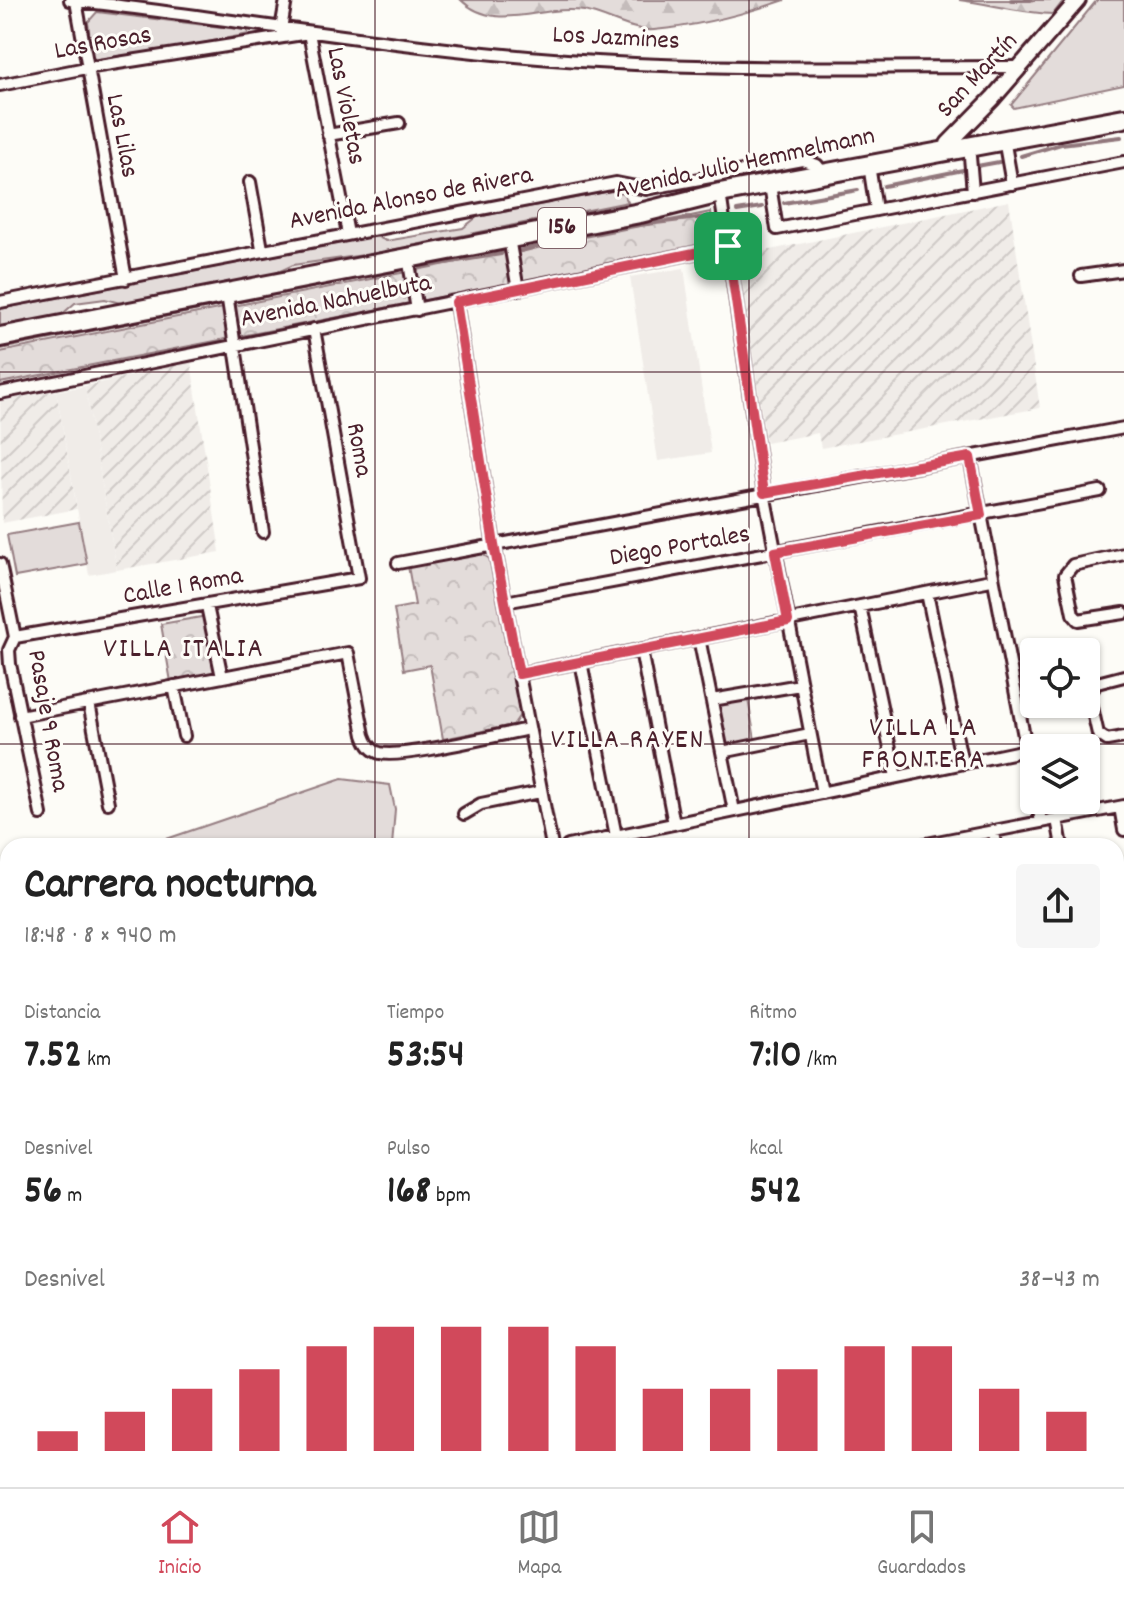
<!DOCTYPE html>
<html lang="es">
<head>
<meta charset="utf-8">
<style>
	:root { --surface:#fff; --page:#f6f6f6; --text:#222; --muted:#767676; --line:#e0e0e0; --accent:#d1495b }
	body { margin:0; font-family:Dekko,sans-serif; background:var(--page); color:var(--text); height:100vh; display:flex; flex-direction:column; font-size:30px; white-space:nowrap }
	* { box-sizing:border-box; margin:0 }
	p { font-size:26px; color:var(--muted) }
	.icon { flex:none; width:44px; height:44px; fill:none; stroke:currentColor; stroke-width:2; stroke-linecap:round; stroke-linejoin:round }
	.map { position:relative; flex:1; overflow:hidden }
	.panel { position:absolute; left:0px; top:838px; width:1124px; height:650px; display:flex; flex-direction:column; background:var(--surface); border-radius:24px 24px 0 0; box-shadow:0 2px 6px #0004 }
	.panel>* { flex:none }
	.tools { position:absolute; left:1020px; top:638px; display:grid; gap:16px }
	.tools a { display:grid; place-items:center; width:80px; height:80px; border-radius:8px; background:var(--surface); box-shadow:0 2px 6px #0004; font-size:40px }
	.pin { position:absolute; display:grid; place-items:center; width:68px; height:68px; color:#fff; margin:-34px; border-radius:16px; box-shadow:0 4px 12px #0006 }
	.round { display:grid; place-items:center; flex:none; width:84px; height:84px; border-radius:8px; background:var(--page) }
	.overview { display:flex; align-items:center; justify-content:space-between; height:136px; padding:0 24px }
	h1 { font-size:44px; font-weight:700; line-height:60px }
	.stats { display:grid; grid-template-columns:repeat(3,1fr); gap:12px; height:136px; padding:8px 24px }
	.stats div { display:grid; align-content:center }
	.stats b { font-size:40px; font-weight:700 }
	.stats small { font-size:22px; font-weight:400 }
	.stats p { font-size:22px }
	.chart { height:224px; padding:16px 24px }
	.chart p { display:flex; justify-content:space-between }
	.chart svg { width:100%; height:144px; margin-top:8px; stroke:var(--accent); stroke-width:6 }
	.tabs { display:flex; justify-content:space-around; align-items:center; height:112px; border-top:2px solid var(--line); background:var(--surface); font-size:22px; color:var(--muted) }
	.tabs a { display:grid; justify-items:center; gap:4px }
	.tabs .active { color:var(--accent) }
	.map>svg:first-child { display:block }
</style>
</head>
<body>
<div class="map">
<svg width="1124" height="1487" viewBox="0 0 1124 1487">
	<defs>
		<pattern id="industrial-furrows" width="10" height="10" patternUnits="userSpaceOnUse" patternTransform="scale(2)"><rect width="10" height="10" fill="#f0ece8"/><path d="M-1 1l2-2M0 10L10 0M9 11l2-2" fill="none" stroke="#cfcac7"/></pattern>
		<pattern id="forest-firs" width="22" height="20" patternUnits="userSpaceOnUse" patternTransform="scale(2)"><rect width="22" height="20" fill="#e3dcda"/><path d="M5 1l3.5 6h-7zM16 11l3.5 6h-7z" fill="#c4bcbb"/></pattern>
		<pattern id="park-crowns" width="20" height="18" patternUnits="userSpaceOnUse" patternTransform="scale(2)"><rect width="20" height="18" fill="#e3dcda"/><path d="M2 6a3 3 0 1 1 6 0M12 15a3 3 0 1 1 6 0" fill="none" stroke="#c4bcbb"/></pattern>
	</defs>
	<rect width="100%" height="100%" fill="#fdfcf7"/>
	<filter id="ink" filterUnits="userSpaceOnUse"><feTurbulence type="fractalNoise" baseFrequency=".0125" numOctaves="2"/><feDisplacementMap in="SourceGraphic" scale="16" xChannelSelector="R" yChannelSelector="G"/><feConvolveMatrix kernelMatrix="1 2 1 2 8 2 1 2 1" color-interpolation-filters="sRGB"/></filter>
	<g filter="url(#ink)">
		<path fill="#f0ece8" d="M 684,268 L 711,453 L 658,461 L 630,277 Z
			M 85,386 L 117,570 L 89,575 L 56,391 Z"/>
		<path fill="url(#industrial-furrows)" d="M 1009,201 L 1040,408 L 821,448 L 818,433 L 766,443 L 736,257 Z
			M 191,362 L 220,552 L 117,570 L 85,386 Z
			M 56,391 L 77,509 L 2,523 L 0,401 Z"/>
		<path fill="#e3dcda" stroke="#967e82" stroke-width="2" d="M 1097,0 L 1124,0 L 1124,85 L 1014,108 L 1011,105 Z
			M 97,12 L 246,30 L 249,34 L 99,63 L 92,58 L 88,22 Z
			M 611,191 L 623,193 L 628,202 L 371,254 L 293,265 L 276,273 L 124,304 L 105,299 L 75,303 L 60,316 L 0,327 L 0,309 L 376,236 L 386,241 L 463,228 L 477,217 Z
			M 79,522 L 87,564 L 15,577 L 7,535 Z
			M 748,699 L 755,740 L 726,745 L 718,705 Z
			M 342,779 L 390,785 L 395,809 L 392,846 L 146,846 Z
			M 8,892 L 8,1480 L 96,1480 L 106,1487 L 0,1487 L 0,895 Z
			M 1124,1184 L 1124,1487 L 627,1487 L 631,1480 L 1116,1480 L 1116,1186 Z"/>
		<path fill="url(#forest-firs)" stroke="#967e82" stroke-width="2" d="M 461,0 L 785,0 C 744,14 698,26 654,30 C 633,32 606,15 584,11 C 542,4 496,34 461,0 Z
			M 959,0 L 1064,0 L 1053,14 C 1021,13 991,4 959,0 Z
			M 96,1480 L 218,1480 L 206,1487 L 106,1487 Z
			M 225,1480 L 631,1480 L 627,1487 L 236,1487 Z"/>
		<path fill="url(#park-crowns)" stroke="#967e82" stroke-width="2" d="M 711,212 L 717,243 L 0,383 L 0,352 Z
			M 480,553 L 490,559 L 520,715 L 513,725 L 443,739 L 430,665 L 404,670 L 394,609 L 415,605 L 408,566 Z
			M 207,616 L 216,674 L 171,682 L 161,624 Z"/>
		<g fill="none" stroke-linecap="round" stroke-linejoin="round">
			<path stroke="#91777b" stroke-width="4" d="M 1011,0 L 1031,0
				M 1021,156 L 1061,144 L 1121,137
				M 977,166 L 999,162
				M 884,186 L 963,170
				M 784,203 L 858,190
				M 737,211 L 762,207
				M 521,251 L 613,228 L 707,217
				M 420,267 L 501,254
				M 239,301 L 400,270
				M 0,348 L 219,305
				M 0,1352 L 8,1350
				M 265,1480 L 274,1487"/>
			<g stroke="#4a1f2b" stroke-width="16">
				<path id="street" d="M 70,0 C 245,20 420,52 597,62 C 738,70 879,67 1020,67
					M 76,1 L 126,279
					M 281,29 L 286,0
					M 0,85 L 86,68 L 309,33 L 348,234
					M 328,135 L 399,123
					M 1004,139 L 1012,184
					M 969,145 L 973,192
					M 869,165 L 876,210 L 1124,162
					M 250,182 L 262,249
					M 770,185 L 777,229 L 876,210
					M 720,193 L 764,493 L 822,793
					M 509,238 L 518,290
					M 408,257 L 417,310
					M 1081,276 L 1124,270
					M 227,294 L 263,532
					M 0,302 L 616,183 L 646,189 L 802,160 L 817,165 L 825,175
					M 456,302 L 494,545 L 552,846
					M 0,393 L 728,246
					M 970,457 L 1034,788
					M 1124,554 L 1073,565 L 1065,575 L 1073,614 L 1078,620 L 1124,613
					M 398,563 L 1124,428
					M 0,564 L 15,637
					M 927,593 L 962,763
					M 505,602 L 1100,491
					M 207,606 L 222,677
					M 860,606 L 896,777
					M 15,637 L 359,578 L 314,329
					M 15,637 L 9,650 L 10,664 L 41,814
					M 699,638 L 734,811
					M 641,650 L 674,824
					M 581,662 L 616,836
					M 519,674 L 991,580
					M 1124,676 L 1097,683 L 1089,694 L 1098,734 L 1107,740 L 1124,737
					M 174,686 L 184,736
					M 712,700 L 800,685
					M 89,703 L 108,803
					M 20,716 L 348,653 L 364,735 C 367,744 371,751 380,753 C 402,759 501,734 529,729
					M 722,752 L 810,734
					M 1037,800 L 1041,822
					M 1120,807 L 1124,830
					M 464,814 L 481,804 L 540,792
					M 1057,819 L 1062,846
					M 994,831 L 996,846
					M 568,846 L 1026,750
					M 916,846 L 1124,806
					M 1116,1019 L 1124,1017
					M 1116,1093 L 1124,1091"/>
			</g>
			<g stroke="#4a1f2b" stroke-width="20">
				<path id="secondary" d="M 948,148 L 948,144 L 993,98 L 1078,0"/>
			</g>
			<g stroke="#4a1f2b" stroke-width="24">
				<path id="highway" d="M 0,337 L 640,213 L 720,193 L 1124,118"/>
			</g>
			<use href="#street" stroke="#fdfcf7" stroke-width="10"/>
			<use href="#secondary" stroke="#fdfcf7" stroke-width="14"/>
			<use href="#highway" stroke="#fdfcf7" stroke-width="18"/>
		</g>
	</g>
	<g fill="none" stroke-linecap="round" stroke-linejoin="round" filter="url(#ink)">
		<g stroke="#fff" stroke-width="16">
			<path id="route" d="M 728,246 L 764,493 L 970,457 L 981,515 L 775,552 L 788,621 L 519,674 L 494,545 L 456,302 Z"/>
		</g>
		<use href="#route" stroke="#d1495b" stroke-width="10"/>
	</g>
	<path fill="none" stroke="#4a1f2b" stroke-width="2" stroke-opacity="0.55" d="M 375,0 L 375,846M 749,0 L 749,846M 0,372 L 1124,372M 0,744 L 1124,744M 0,1115 L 8,1115M 1116,1115 L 1124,1115M 375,1480 L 375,1487M 749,1480 L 749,1487"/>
	<g text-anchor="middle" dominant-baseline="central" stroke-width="6" stroke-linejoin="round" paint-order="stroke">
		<rect fill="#fdfcf7" stroke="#806168" stroke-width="2" x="538" y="208" width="48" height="40" rx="6"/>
		<g font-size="24" font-weight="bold" fill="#4a1f2b">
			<text x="562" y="228">156</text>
		</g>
		<g font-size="26" fill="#4a1f2b" stroke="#fdfcf7">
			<text transform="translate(616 39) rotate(3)">Los Jazmines</text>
			<text transform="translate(103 44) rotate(-10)">Las Rosas</text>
			<text transform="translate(978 76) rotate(-47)">San Martín</text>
			<text transform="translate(345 106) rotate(79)">Las Violetas</text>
			<text transform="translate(121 136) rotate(79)">Las Lilas</text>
			<text transform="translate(745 164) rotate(-12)">Avenida Julio Hemmelmann</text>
			<text transform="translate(411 199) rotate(-11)">Avenida Alonso de Rivera</text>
			<text transform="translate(336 302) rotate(-11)">Avenida Nahuelbuta</text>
			<text transform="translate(358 450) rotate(80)">Roma</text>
			<text transform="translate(680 547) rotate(-10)">Diego Portales</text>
			<text transform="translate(183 587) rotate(-10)">Calle 1 Roma</text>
			<text transform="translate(47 721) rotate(80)">Pasaje 9 Roma</text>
		</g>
		<g font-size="28" letter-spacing="2" fill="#4a1f2b" stroke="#fdfcf7">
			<text x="184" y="651">VILLA ITALIA</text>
			<text x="924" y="730">VILLA LA<tspan x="924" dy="32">FRONTERA</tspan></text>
			<text x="628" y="742">VILLA RAYEN</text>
		</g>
	</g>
</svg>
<div class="tools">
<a><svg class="icon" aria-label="locate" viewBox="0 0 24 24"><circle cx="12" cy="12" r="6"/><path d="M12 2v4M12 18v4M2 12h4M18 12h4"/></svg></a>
<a><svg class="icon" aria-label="layers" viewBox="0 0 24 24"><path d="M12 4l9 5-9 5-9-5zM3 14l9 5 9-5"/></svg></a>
</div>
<div class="pin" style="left:728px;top:246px;background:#1e9e55"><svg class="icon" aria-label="arrive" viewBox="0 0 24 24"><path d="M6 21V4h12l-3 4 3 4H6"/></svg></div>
<section class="panel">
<div class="overview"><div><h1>Carrera nocturna</h1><p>18:48 · 8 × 940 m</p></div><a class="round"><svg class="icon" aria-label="share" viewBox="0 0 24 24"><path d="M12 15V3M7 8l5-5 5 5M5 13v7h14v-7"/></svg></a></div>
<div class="stats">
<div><p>Distancia</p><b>7.52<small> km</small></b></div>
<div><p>Tiempo</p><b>53:54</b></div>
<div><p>Ritmo</p><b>7:10<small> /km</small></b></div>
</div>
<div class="stats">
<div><p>Desnivel</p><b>56<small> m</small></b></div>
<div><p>Pulso</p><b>168<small> bpm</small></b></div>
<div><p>kcal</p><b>542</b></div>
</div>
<div class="chart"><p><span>Desnivel</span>38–43 m</p>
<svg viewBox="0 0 160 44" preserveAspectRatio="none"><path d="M5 44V38M15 44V32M25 44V25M35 44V19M45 44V12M55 44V6M65 44V6M75 44V6M85 44V12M95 44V25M105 44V25M115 44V19M125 44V12M135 44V12M145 44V25M155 44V32"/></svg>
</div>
</section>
</div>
<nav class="tabs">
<a class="active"><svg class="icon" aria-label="home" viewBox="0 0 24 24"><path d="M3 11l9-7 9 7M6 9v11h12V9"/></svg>Inicio</a>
<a><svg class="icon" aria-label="map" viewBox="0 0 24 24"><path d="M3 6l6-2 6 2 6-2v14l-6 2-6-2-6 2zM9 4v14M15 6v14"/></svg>Mapa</a>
<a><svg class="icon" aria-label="saved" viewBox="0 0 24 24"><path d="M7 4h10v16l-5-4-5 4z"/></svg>Guardados</a>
</nav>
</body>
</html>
